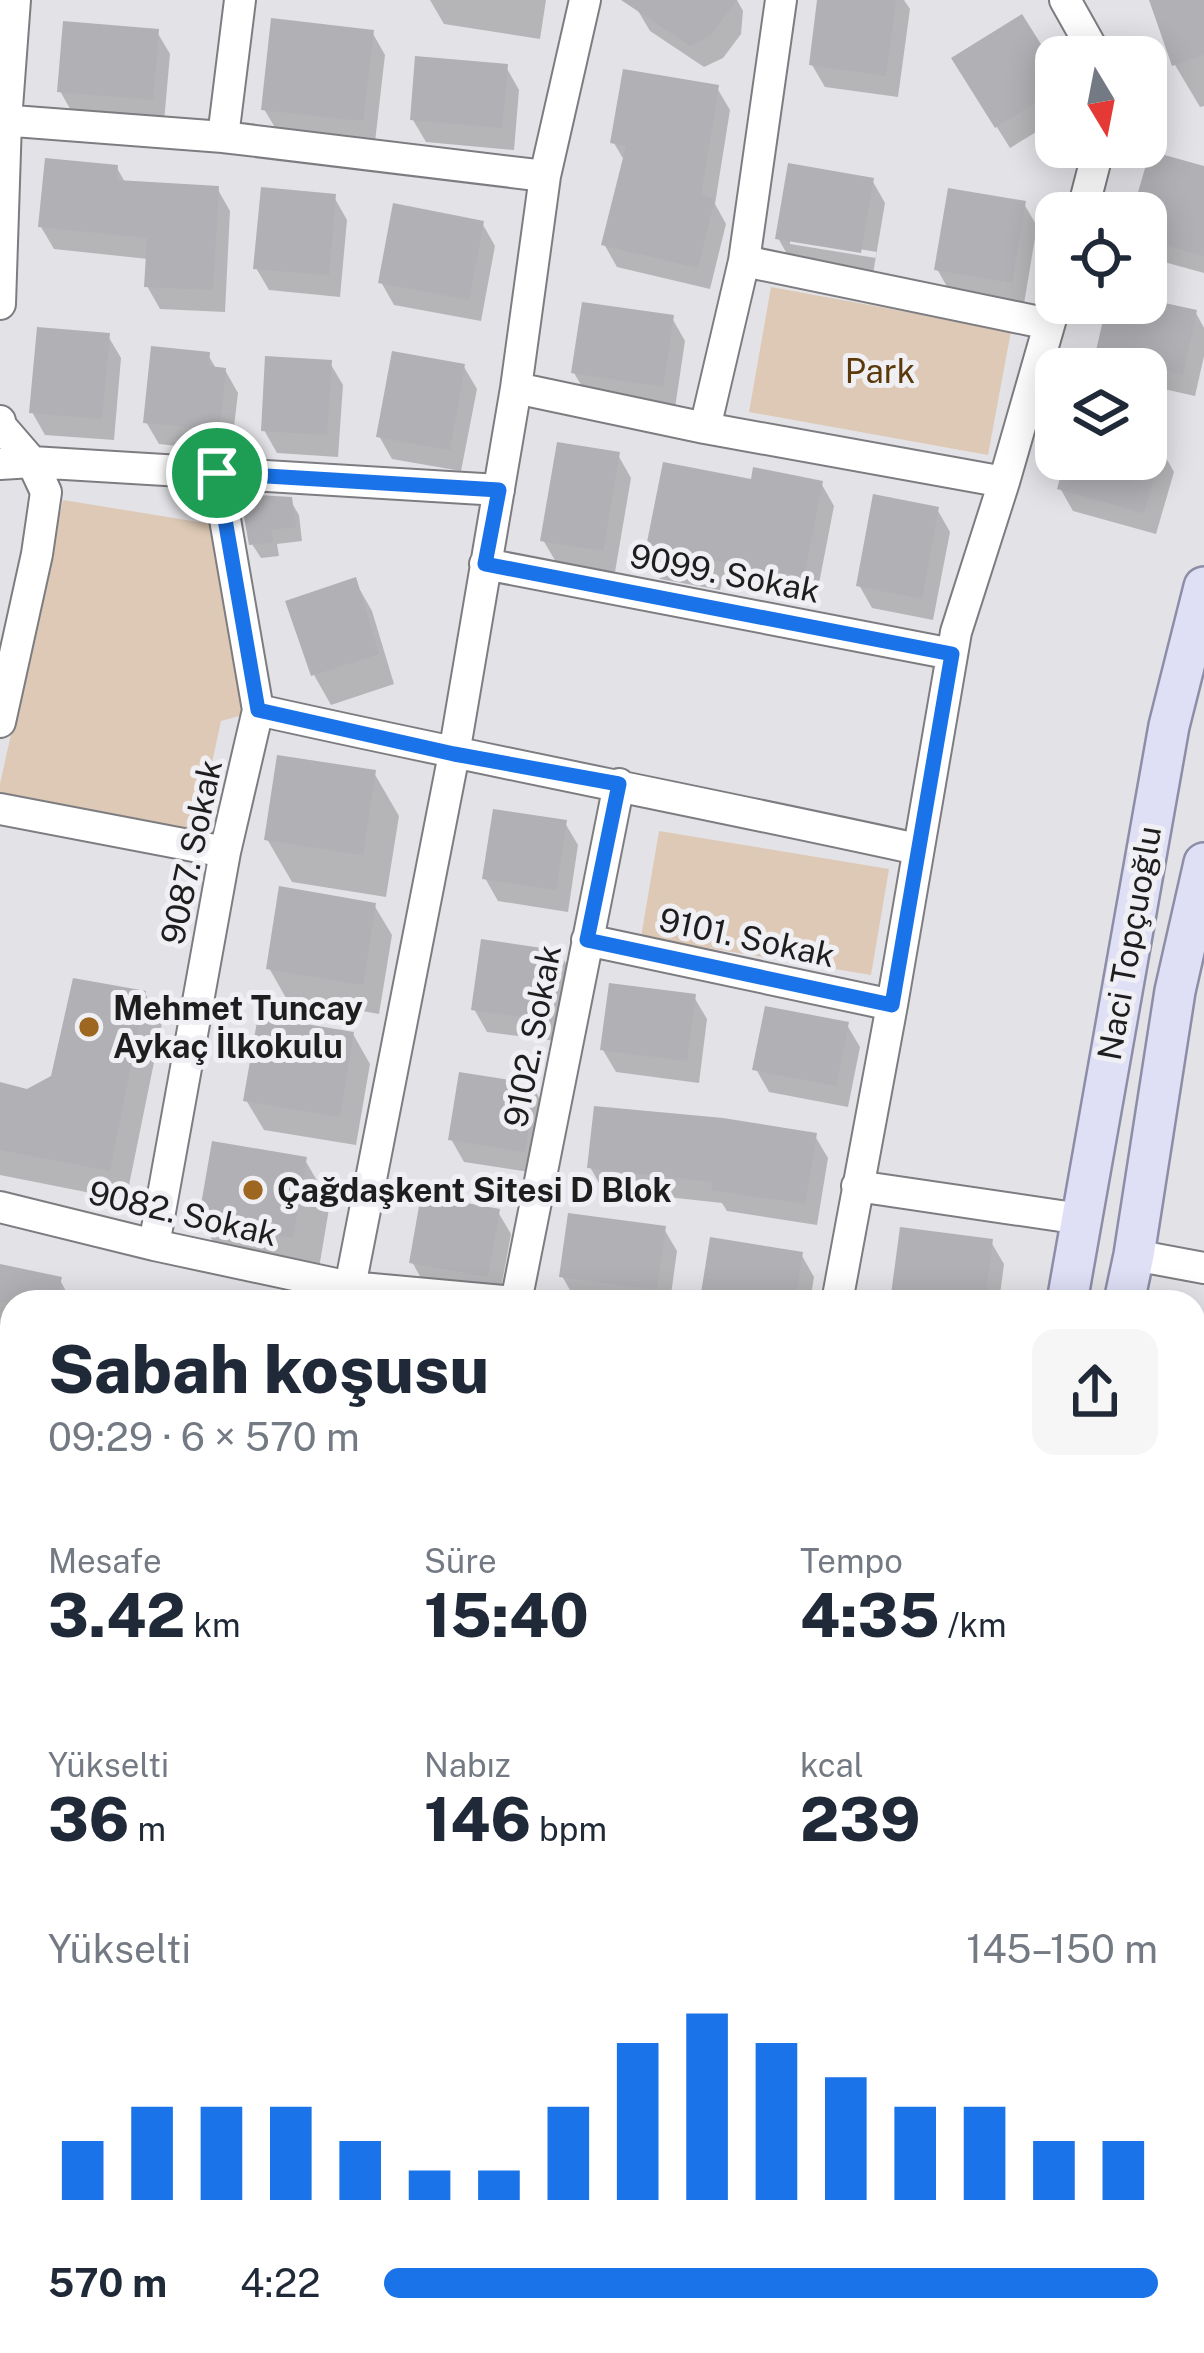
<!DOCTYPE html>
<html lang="tr">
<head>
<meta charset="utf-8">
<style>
	:root { --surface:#fff; --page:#f6f6f7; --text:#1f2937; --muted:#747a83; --accent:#1a73e8 }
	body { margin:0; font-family:"Public Sans",sans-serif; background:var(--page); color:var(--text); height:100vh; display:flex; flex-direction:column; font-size:45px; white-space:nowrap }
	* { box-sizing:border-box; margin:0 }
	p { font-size:39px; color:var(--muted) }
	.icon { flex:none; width:66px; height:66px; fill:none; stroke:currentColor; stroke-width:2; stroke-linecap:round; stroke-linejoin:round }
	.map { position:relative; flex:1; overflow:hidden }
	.side { position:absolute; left:0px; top:1290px; width:1206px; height:1065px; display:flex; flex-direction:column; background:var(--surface); border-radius:36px 36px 0 0; box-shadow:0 6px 30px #0003 }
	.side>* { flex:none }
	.needle { width:78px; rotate:170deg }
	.fabs { position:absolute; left:1035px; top:36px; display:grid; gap:24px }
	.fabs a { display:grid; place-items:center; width:132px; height:132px; border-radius:24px; background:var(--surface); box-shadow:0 6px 30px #0003; font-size:60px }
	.pin { position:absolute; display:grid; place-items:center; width:102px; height:102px; color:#fff; margin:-51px; border:6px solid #fff; border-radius:50%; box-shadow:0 3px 12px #0007 }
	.round { display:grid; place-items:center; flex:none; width:126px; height:126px; border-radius:24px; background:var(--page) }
	.overview { display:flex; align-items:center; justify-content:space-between; height:204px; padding:0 48px }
	h1 { font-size:66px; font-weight:800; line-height:90px }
	.metrics { display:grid; grid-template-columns:repeat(3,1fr); gap:18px; height:204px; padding:12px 48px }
	.metrics div { display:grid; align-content:center }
	.metrics b { font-size:60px; font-weight:800 }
	.metrics small { font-size:33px; font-weight:400 }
	.metrics p { font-size:33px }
	.chart { height:336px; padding:24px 48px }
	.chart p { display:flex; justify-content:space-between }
	.chart svg { width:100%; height:216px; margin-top:12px; stroke:var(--accent); stroke-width:6 }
	ul { padding:0 48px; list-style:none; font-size:39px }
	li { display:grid; grid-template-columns:192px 144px 1fr; align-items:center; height:90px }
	li i { height:30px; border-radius:15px; background:var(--accent) }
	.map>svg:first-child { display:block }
</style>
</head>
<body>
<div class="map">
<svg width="1204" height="2353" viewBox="0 0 1204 2353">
	<rect width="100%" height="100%" fill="#e3e3e7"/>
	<path fill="#ddc9b5" d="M 771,287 L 1011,331 L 988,455 L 749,412 Z
		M 63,500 L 211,524 L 247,714 L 221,721 L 197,832 L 0,796 L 0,784 Z
		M 659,831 L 889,869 L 871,975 L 641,937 Z
		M 0,1407 L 12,1411 L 12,1570 L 0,1567 Z
		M 195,2343 L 351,2343 L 424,2353 L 194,2353 Z"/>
	<path fill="#0003" fill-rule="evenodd" d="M 430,0 L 546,0 L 540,39 L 444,24 Z
		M 643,0 L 737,0 L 743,11 L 741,34 L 723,58 L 704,67 L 650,31 L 637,9 Z
		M 820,0 L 904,0 L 910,9 L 898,97 L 825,87 L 812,65 Z
		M 1153,0 L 1204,0 L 1204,106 L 1200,107 L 1175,65 Z
		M 157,32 L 170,54 L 164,122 L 73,114 L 60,91 Z
		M 372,32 L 385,55 L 375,142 L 277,131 L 264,109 Z
		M 506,67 L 519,90 L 514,150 L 426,142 L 413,120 Z
		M 1056,73 L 1056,120 L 1010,148 L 968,81 Z
		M 717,88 L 730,110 L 715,204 L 726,224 L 710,289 L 617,267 L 604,244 L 625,162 L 614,143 Z
		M 117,168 L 126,184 L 217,188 L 230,211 L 225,312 L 160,309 L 147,286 L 148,259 L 54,249 L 41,227 Z
		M 1204,169 L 1204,273 L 1146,257 L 1146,213 L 1136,213 Z
		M 872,180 L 885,203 L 873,274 L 791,261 L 778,238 ZM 790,238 L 877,252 L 876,258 L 790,244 Z
		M 334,197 L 347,220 L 340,297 L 269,290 L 256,268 Z
		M 1024,204 L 1037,226 L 1024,304 L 950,292 L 937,269 Z
		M 482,223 L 495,246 L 481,321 L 394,305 L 381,282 Z
		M 1146,302 L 1196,313 L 1204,328 L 1204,356 L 1195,396 L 1146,385 L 1146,369 L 1107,369 L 1098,354 L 1110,303 Z
		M 672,318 L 685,341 L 675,408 L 587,395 L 574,373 Z
		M 108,336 L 121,358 L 114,440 L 45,435 L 32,412 Z
		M 208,355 L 217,370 L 225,370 L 238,393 L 231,452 L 159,444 L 146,422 Z
		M 330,363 L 343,385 L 338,457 L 277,453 L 264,430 Z
		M 464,367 L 477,389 L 461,471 L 392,459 L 379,436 Z
		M 1146,445 L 1161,449 L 1174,472 L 1156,534 L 1073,511 L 1060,488 L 1068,459 L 1146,459 Z
		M 618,455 L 631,478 L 615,572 L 556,562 L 543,540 Z
		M 753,482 L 821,483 L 834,506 L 816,599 L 722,581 L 720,590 L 660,579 L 647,556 Z
		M 290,500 L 299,515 L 302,541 L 277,544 L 279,556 L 261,558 L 252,544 Z
		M 937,509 L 950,532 L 933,620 L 872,608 L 859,585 Z
		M 355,581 L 372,611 L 394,684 L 331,705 L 314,675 L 289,603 Z
		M 374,773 L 399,816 L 386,897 L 292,882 L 267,839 Z
		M 565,823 L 578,845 L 568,912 L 498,901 L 485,878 Z
		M 374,905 L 392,935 L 379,1014 L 286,998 L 269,968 Z
		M 560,953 L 573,976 L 564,1042 L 487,1032 L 474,1009 Z
		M 145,993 L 162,1023 L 126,1200 L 0,1175 L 0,1085 L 27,1092 L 54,1078 Z
		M 694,997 L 707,1019 L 699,1083 L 616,1072 L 603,1050 Z
		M 847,1025 L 860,1047 L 848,1107 L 769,1092 L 756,1069 Z
		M 353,1034 L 370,1064 L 356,1145 L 264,1130 L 246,1100 Z
		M 533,1087 L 546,1110 L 536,1173 L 464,1162 L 451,1139 Z
		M 815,1136 L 828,1158 L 817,1225 L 727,1211 L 722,1203 L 603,1190 L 590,1167 Z
		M 305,1160 L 330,1203 L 317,1280 L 226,1265 L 202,1222 Z
		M 498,1212 L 511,1234 L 499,1299 L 425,1285 L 412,1262 Z
		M 664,1229 L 677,1251 L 670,1302 L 599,1302 L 575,1299 L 562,1276 Z
		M 991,1242 L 1004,1264 L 999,1302 L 893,1302 Z
		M 801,1254 L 814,1277 L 810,1302 L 705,1302 L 703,1298 Z
		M 0,1267 L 60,1280 L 72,1302 L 12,1302 L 12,1379 L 0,1376 Z
		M 105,1295 L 136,1302 L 104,1302 Z
		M 1194,1586 L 1204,1588 L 1204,1875 L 1194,1874 Z
		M 0,1640 L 12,1642 L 12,1721 L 0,1719 Z
		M 12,2063 L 12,2218 L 7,2217 L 0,2205 L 0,2128 Z
		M 12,2336 L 12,2343 L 30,2343 L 38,2353 L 0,2353 L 0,2346 Z"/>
	<path fill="#b1b1b5" d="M 621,0 L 737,0 L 710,36 L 690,46 Z
		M 817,0 L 896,0 L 886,76 L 809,65 Z
		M 1149,0 L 1204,0 L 1204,55 L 1172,66 Z
		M 1022,14 L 1056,68 L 1056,90 L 995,128 L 951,58 Z
		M 271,18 L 374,30 L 363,121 L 261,110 Z
		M 63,21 L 159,29 L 153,100 L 57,92 Z
		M 415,56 L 508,64 L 502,128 L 410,120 Z
		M 623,69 L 719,85 L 701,195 L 715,199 L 698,268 L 601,245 L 626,146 L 610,143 Z
		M 1150,151 L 1204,166 L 1204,256 L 1146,240 L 1146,213 L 1132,213 Z
		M 45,158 L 118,165 L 117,180 L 219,186 L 213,290 L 144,287 L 147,238 L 38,227 Z
		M 788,163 L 874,178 L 861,253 L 775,239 Z
		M 261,187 L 336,194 L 329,275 L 253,269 Z
		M 948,188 L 1026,201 L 1012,283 L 934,270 Z
		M 393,203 L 484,221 L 469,300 L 378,283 Z
		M 1146,299 L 1197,310 L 1183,375 L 1095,355 L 1107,303 L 1146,303 Z
		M 582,302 L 674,315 L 663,387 L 571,373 Z
		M 37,327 L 110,333 L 102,419 L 29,413 Z
		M 151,346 L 210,352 L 209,366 L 226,368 L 220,430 L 143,423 Z
		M 392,351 L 465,364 L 450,450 L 376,437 Z
		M 265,356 L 332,360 L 327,435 L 261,431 Z
		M 557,442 L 620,452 L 603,551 L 540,541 Z
		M 1065,459 L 1159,459 L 1144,513 L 1057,489 Z
		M 663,462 L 751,479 L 753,467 L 823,481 L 804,577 L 710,560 L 708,569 L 644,557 Z
		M 240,494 L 292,497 L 296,527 L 271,530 L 273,542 L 249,545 Z
		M 873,494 L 939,507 L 922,599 L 856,586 Z
		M 356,577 L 379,654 L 311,676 L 285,601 Z
		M 277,755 L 376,770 L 363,855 L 264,840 Z
		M 493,809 L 567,820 L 556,890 L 482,879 Z
		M 279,886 L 376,903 L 363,985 L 266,969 Z
		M 481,939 L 562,951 L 552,1021 L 471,1010 Z
		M 73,978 L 146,991 L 110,1171 L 0,1150 L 0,1082 L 27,1089 L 51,1076 Z
		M 609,983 L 696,994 L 687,1061 L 600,1050 Z
		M 765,1006 L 849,1022 L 836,1086 L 752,1070 Z
		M 258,1016 L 354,1032 L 340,1117 L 243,1101 Z
		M 459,1072 L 535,1084 L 525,1152 L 448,1140 Z
		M 594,1106 L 723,1118 L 817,1133 L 805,1204 L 711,1190 L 713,1182 L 587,1168 Z
		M 212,1141 L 307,1157 L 293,1238 L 198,1222 Z
		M 421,1195 L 500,1209 L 488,1277 L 409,1263 Z
		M 568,1213 L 666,1226 L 657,1290 L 559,1277 Z
		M 900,1227 L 993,1239 L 985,1302 L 890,1302 Z
		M 710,1237 L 803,1252 L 795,1302 L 720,1302 L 700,1299 Z
		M 0,1264 L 62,1277 L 56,1302 L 0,1302 Z"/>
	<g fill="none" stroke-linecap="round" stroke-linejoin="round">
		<g stroke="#7d7d81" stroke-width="34">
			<path id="minor" d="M 1065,0 L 1097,57
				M 0,120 L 223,137 L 545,176
				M 223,137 L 240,0
				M 1082,213 L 1099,147
				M 744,261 L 1049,324
				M 0,304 L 6,121 L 15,0
				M 516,388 L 705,428 L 1004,482
				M 0,421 L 0,425 L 32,462 L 46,492 L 37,554 L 0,722
				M 705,428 L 744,261 L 781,0
				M 0,464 L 32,462 L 499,490
				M 485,564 L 952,654
				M 258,710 C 477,759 698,801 917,849
				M 0,809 L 225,852
				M 587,940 L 892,1005
				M 857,1186 L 1081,1219
				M 0,1207 L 154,1245 L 350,1287 L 514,1302
				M 154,1245 L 225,852 L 258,710 L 217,473
				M 1134,1255 L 1204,1268
				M 347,1302 L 454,754 L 516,388 L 545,176 L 585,0
				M 516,1302 L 619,784
				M 837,1302 L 892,1005 L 956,632 L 1004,482 L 1056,301
				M 0,1385 L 12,1388
				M 1194,1558 L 1204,1560
				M 0,1580 L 12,1583
				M 0,1803 L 12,1806
				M 0,1838 L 12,1841
				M 0,1964 L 12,1908
				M 1194,2162 L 1204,2164
				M 493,2343 L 552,2353
				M 145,2353 L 147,2343
				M 178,2353 L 179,2343"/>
		</g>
		<g stroke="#8d8da7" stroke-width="44">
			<path id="major" d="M 1067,1302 L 1169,726 L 1204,587
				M 1124,1302 L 1134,1255 L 1175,991 L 1204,863
				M 879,2353 L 881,2343
				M 953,2353 L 954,2343"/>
		</g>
		<use href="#minor" stroke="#fff" stroke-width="30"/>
		<use href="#major" stroke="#dfdff6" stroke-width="39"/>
	</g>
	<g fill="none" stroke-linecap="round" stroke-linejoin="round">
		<g stroke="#fff" stroke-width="24">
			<path id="route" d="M 217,473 L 499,490 L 485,564 L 952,654 L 892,1005 L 587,940 L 619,784 L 454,754 L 258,710 Z"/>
		</g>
		<use href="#route" stroke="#1a73e8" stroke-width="15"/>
	</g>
	<g fill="#9d6721" stroke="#f0f0f4" stroke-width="4.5">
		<circle cx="89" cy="1027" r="12"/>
		<circle cx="253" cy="1190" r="12"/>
	</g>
	<g text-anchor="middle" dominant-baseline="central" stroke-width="10" stroke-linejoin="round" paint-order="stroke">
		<g font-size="33" fill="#5b390a" stroke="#f0f0f4">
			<text x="880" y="371">Park</text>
		</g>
		<g font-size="33" fill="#1e1e1f" stroke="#f0f0f4">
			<text transform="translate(725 573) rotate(11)">9099. Sokak</text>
			<text transform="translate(191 852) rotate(-78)">9087. Sokak</text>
			<text transform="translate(747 937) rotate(12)">9101. Sokak</text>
			<text transform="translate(1129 943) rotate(-80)">Naci Topçuoğlu</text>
			<text transform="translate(532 1036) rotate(-79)">9102. Sokak</text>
			<text transform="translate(183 1213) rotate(13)">9082. Sokak</text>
		</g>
		<g font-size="33" font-weight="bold" fill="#1e1e1f" stroke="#f0f0f4" text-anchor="start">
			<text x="113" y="1008">Mehmet Tuncay<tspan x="113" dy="38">Aykaç İlkokulu</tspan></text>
			<text x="277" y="1190">Çağdaşkent Sitesi D Blok</text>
		</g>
	</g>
</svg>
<div class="fabs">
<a><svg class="needle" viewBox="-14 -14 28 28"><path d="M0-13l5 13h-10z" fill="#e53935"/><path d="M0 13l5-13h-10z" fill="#747a83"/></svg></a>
<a><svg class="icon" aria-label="locate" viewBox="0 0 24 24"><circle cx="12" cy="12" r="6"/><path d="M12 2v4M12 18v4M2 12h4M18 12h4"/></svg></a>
<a><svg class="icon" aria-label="layers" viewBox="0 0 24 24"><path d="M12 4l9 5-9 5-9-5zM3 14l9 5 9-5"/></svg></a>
</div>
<div class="pin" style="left:217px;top:473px;background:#1e9e55"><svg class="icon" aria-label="arrive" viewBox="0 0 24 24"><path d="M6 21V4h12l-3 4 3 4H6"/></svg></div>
<section class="side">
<div class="overview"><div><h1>Sabah koşusu</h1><p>09:29 · 6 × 570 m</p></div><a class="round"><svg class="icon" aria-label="share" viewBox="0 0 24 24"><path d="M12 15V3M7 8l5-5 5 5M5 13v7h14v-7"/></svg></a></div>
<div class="metrics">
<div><p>Mesafe</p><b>3.42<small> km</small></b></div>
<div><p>Süre</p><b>15:40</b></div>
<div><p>Tempo</p><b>4:35<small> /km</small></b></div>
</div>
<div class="metrics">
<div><p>Yükselti</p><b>36<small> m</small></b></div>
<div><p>Nabız</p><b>146<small> bpm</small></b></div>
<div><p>kcal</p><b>239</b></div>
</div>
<div class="chart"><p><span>Yükselti</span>145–150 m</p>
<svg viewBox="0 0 160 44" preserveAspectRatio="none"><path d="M5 44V32M15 44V25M25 44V25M35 44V25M45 44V32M55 44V38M65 44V38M75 44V25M85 44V12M95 44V6M105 44V12M115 44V19M125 44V25M135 44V25M145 44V32M155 44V32"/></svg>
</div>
<ul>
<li><b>570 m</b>4:22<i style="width:100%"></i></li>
</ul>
</section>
</div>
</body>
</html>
